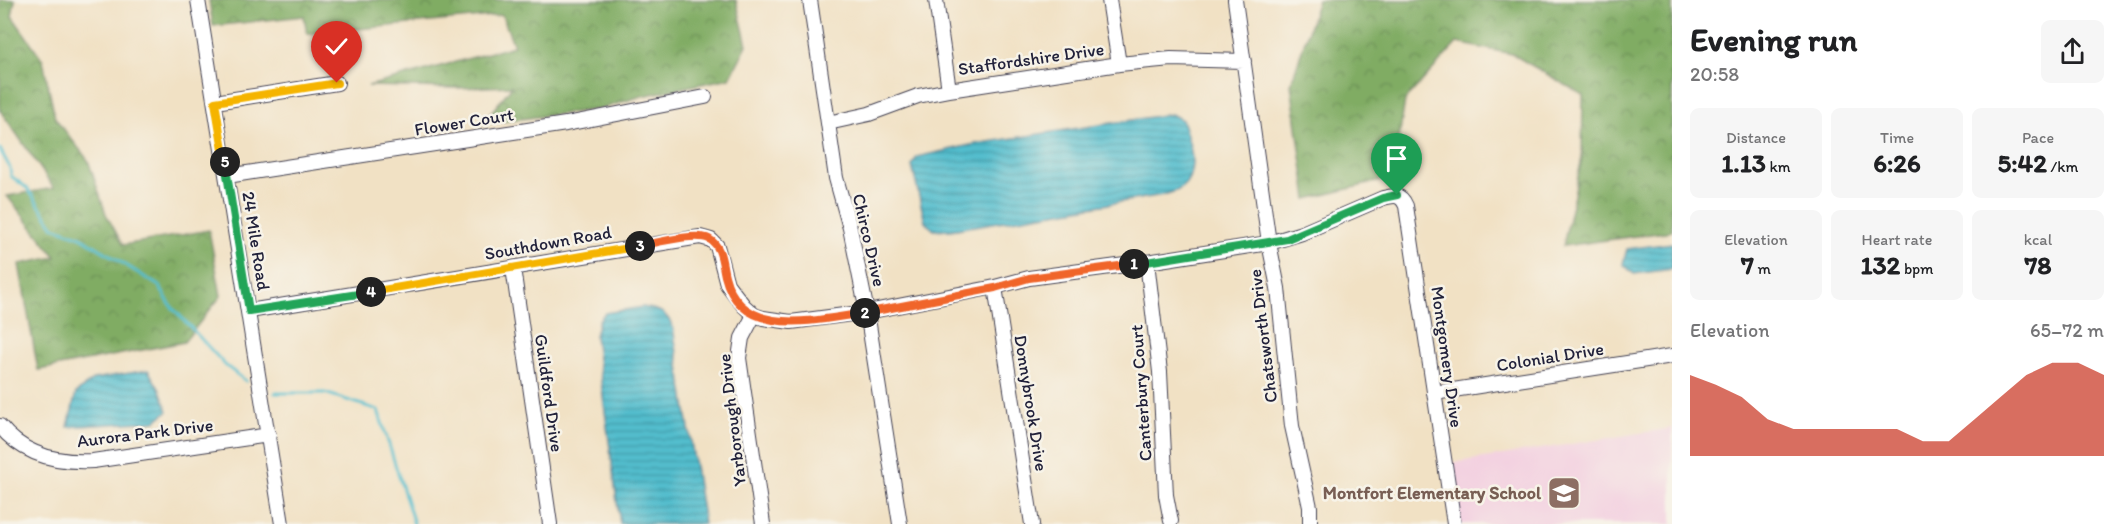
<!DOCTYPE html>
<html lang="en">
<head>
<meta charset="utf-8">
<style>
	:root { --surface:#fff; --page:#f6f6f6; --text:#202124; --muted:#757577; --accent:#c8321e }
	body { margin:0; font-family:Itim,sans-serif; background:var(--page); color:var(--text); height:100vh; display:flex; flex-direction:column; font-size:22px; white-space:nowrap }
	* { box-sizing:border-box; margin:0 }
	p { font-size:20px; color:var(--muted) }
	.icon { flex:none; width:33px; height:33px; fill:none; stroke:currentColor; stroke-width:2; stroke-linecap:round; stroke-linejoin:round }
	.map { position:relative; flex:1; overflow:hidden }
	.sheet { display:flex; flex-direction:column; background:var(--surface); width:450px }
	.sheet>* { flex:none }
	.pin { position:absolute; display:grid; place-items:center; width:51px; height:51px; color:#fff; margin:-62px -26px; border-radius:50% 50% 50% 0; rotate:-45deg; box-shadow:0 0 6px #0007 }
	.pin .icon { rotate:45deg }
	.km { position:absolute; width:30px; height:30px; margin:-15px; border-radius:50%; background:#222; color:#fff; font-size:16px; line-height:30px; text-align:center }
	.round { display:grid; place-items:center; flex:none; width:63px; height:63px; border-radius:9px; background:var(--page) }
	.headline { display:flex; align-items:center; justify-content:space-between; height:102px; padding:0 18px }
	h1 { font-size:33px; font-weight:700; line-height:45px }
	.metrics { display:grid; grid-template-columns:repeat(3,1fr); gap:9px; height:102px; padding:6px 18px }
	.metrics div { display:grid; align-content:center; border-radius:9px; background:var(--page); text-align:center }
	.metrics b { font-size:26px; font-weight:700 }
	.metrics small { font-size:16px; font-weight:400 }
	.metrics p { font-size:16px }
	.chart { height:168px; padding:12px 18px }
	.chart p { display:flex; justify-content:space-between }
	.chart svg { width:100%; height:108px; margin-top:6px; fill:var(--accent); opacity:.7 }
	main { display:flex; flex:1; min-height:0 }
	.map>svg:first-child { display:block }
</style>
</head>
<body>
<main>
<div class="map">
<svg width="1672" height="524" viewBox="0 0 1672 524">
	<defs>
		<pattern id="forest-crowns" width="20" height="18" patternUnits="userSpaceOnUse" patternTransform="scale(1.5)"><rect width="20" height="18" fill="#80ac63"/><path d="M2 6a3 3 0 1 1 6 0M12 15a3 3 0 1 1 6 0" fill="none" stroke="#688c53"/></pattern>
		<pattern id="water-rules" width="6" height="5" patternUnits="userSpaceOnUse" patternTransform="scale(1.5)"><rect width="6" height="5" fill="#52bdcd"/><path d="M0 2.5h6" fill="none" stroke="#4499a8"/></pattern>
	</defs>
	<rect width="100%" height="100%" fill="#f7f3e8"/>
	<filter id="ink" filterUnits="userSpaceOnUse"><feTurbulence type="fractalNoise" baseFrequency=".0167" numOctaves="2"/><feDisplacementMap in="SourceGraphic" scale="12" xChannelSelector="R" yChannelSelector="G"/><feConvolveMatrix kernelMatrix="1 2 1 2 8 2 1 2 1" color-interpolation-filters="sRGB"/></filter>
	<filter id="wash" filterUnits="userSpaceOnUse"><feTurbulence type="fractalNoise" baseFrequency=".008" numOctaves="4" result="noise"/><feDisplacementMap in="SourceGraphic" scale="24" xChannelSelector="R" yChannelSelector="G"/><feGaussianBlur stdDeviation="1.35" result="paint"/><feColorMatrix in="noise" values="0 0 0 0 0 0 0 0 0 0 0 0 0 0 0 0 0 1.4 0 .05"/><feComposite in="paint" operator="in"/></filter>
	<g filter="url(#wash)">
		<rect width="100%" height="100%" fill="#f1e1c4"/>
		<path fill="#f3cfe0" d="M 1672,428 L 1672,524 L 1460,524 L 1452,463 Z"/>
		<path fill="url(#forest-crowns)" stroke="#51674f" stroke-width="1.5" d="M 0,0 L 15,0 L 12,16 L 43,60 L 55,118 L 88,160 L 106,214 L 123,245 L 209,230 L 221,296 L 184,342 L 38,370 L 19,264 L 56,257 L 7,196 L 54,188 L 0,110 Z
			M 209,0 L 736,0 L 747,45 L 730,78 L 642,96 L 600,109 L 482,124 L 512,86 L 456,88 L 368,86 L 514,46 L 502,15 L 307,34 L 304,16 L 213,26 Z
			M 1318,0 L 1672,0 L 1672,231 L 1563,246 L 1582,158 L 1583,95 L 1512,54 L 1457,43 L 1405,100 L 1393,178 L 1307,199 L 1291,84 Z"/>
		<path fill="url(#water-rules)" stroke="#3a7084" stroke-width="1.5" d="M 1171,114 L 1182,120 C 1189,140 1201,172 1181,188 C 1177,192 1169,193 1163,195 L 950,230 L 934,230 L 925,222 L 912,166 L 917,157 L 975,144 Z
			M 1672,243 L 1672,269 L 1634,274 L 1623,264 L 1627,249 Z
			M 643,307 C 659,310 666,311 673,327 L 704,524 L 620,524 L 595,336 L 599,320 L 605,313 Z
			M 148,370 L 160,390 L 168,411 L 155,421 L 68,427 L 76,393 L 94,379 Z"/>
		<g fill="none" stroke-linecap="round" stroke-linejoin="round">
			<path stroke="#52bdcd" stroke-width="3" d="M 0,149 L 10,168 L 11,176 L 27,188 L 54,227 L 81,237 L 159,286 L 171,306 L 226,366 L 246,381
				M 275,393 L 325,393 L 378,410 L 414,524"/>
		</g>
	</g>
	<g filter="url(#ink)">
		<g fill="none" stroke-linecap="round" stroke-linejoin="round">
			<g stroke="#413f50" stroke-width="16">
				<path id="minor" d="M 198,0 L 282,524
					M 810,0 L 836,178 L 850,228 L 867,312 L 900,524
					M 936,0 L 949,90
					M 1109,0 L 1119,64
					M 1235,0 L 1269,243 L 1278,288 L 1292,426 L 1310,507 L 1310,524
					M 215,102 L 337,83
					M 828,123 L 869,114 L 918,96 L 949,90 L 1119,64 L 1171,59 L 1244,61
					M 227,176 L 566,124 L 705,97
					M 1147,262 L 1160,372 L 1166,495 L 1171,521
					M 513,268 L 550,524
					M 995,287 L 1032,524
					M 249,311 L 700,237 L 711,240 L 717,246 L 727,284 L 744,306 L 754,315 L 763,318 L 791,322 L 867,312 L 995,287 L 1029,278 L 1147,262 L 1269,243 L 1302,233 L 1383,198 C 1395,195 1401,194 1406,206 L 1454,524
					M 754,315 L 742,338 L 739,358 L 763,524
					M 1434,393 L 1672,356
					M 0,426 C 23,455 58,463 93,461 L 269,435"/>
			</g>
			<use href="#minor" stroke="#fff" stroke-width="14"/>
		</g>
	</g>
	<g fill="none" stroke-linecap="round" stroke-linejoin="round" filter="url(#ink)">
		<g stroke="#fff" stroke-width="12">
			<path id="split-1" d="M 1134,264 L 1287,239 L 1383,198 L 1397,195"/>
		</g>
		<g stroke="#fff" stroke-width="12">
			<path id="split-2" d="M 865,313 L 995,288 L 1029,278 L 1134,264"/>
		</g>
		<g stroke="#fff" stroke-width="12">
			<path id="split-3" d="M 640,246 C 656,243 696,232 709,239 C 722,246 722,264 725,276 C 741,341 818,319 865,313"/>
		</g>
		<g stroke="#fff" stroke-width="12">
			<path id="split-4" d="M 371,292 L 640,246"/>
		</g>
		<g stroke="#fff" stroke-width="12">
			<path id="split-5" d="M 225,162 L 249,311 L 371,292"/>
		</g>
		<g stroke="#fff" stroke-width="12">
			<path id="split-6" d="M 225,162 L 215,102 L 337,83"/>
		</g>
		<use href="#split-1" stroke="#22a559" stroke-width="8"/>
		<use href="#split-2" stroke="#f0652b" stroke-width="8"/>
		<use href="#split-3" stroke="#f0652b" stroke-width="8"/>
		<use href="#split-4" stroke="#f5b400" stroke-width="8"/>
		<use href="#split-5" stroke="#22a559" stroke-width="8"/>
		<use href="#split-6" stroke="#f5b400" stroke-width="8"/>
	</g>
	<defs>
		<g id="school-square" transform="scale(1.725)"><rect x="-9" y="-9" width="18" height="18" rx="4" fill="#8d6e63" stroke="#f7f3e8"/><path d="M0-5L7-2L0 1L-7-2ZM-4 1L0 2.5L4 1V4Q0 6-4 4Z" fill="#fff"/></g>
	</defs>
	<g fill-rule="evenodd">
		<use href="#school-square" x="1564" y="493"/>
	</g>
	<g text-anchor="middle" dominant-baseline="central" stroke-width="5" stroke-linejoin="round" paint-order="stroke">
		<g font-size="18" fill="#22223b" stroke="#f7f3e8">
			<text transform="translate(1031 59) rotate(-8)">Staffordshire Drive</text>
			<text transform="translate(464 122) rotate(-9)">Flower Court</text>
			<text transform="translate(869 240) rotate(77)">Chirco Drive</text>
			<text transform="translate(256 241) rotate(81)">24 Mile Road</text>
			<text transform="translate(548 243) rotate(-10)">Southdown Road</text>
			<text transform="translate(1263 336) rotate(-97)">Chatsworth Drive</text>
			<text transform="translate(1447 357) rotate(82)">Montgomery Drive</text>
			<text transform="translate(1550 357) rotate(-9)">Colonial Drive</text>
			<text transform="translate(549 393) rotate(82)">Guildford Drive</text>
			<text transform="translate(1141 393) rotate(-94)">Canterbury Court</text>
			<text transform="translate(1031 403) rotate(81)">Donnybrook Drive</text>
			<text transform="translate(732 420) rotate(-97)">Yarborough Drive</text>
			<text transform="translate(145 433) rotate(-7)">Aurora Park Drive</text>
		</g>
		<g font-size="18" font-weight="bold" fill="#785e54" stroke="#f7f3e8" text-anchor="end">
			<text x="1541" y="493">Montfort Elementary School</text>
		</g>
	</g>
</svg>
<div class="pin" style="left:1397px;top:195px;background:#1e9e55"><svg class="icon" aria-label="arrive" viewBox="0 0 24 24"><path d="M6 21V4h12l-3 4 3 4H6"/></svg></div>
<div class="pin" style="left:337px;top:83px;background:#d93025"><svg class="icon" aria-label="check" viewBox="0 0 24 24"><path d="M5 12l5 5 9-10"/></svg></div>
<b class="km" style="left:1134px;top:264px">1</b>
<b class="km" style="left:865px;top:313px">2</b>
<b class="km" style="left:640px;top:246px">3</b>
<b class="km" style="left:371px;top:292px">4</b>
<b class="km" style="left:225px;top:162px">5</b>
</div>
<section class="sheet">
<div class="headline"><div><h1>Evening run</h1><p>20:58</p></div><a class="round"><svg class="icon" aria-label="share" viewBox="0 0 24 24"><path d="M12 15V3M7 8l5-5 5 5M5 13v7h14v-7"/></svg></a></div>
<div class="metrics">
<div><p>Distance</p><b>1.13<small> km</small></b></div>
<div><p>Time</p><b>6:26</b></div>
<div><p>Pace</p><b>5:42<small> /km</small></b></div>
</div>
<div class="metrics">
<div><p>Elevation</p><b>7<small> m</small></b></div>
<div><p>Heart rate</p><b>132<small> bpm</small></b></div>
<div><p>kcal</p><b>78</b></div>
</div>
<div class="chart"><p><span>Elevation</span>65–72 m</p>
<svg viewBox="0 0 160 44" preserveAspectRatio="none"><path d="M0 44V11L10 15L20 20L30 29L40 33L50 33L60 33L70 33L80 33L90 38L100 38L110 29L120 20L130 11L140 6L150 6L160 11V44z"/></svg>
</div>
</section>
</main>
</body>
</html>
